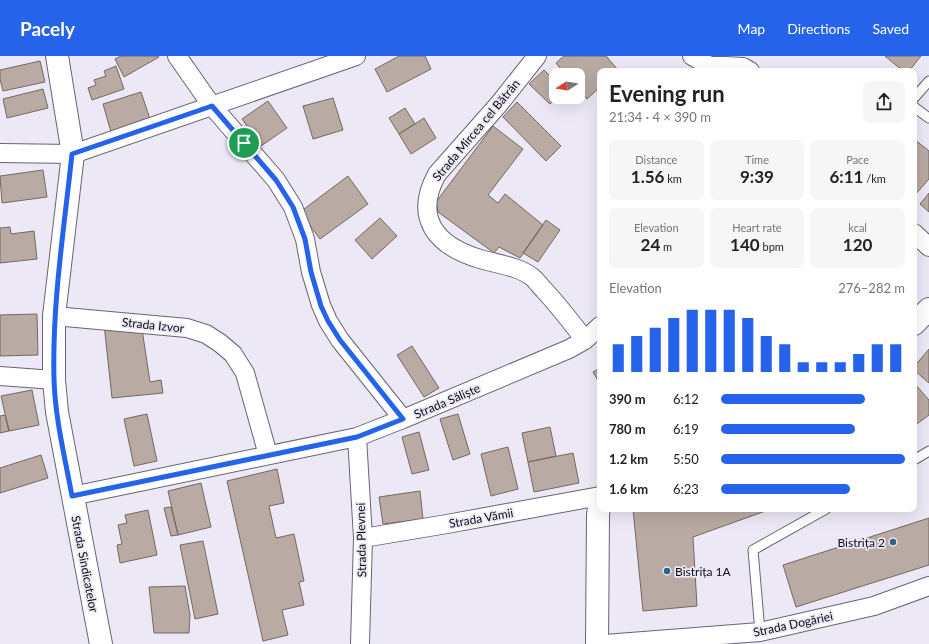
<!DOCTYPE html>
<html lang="en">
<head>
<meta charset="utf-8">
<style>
	:root { --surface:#fff; --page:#f6f6f6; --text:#222; --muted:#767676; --accent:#2563eb }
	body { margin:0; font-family:Lato,sans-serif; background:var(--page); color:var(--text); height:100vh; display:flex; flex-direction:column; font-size:15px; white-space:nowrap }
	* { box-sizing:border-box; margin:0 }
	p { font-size:13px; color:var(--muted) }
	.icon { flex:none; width:22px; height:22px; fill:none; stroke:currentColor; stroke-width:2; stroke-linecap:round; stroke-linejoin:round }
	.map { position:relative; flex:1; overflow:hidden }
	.sheet { position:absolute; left:597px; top:12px; width:320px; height:444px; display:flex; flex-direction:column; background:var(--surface); border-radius:8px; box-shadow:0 4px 16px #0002 }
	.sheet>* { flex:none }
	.needle { width:26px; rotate:258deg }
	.controls { position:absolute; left:549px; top:12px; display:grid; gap:8px }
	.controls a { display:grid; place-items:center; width:36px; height:36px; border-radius:8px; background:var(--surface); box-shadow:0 4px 16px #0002; font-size:20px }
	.pin { position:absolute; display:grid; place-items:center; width:34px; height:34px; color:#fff; margin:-17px; border:2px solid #fff; border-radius:50%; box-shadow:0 1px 4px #0007 }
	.round { display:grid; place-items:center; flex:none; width:42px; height:42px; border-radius:8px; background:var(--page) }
	.headline { display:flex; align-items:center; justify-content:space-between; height:68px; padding:0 12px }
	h1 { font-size:22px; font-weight:700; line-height:30px }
	.metrics { display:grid; grid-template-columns:repeat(3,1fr); gap:6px; height:68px; padding:4px 12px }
	.metrics div { display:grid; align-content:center; border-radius:8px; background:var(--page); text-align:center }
	.metrics b { font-size:17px; font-weight:700 }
	.metrics small { font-size:11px; font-weight:400 }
	.metrics p { font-size:11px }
	.chart { height:112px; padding:8px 12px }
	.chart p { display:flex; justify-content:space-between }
	.chart svg { width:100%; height:72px; margin-top:4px; stroke:var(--accent); stroke-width:6 }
	ul { padding:0 12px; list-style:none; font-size:13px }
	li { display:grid; grid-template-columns:64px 48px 1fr; align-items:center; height:30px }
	li i { height:10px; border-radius:5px; background:var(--accent) }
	header { display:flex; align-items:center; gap:24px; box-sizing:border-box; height:56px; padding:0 20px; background:var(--accent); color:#fff }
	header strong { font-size:19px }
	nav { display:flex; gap:22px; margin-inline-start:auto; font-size:14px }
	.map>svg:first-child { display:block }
</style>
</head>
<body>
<header>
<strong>Pacely</strong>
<nav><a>Map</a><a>Directions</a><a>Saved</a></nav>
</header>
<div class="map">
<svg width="929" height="588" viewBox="0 0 929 588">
	<rect width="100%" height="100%" fill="#ece8f6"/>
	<path fill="#b9aaa4" stroke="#756762" d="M 121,0 L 158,0 L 159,1 L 124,21 L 115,3 Z
		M 399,0 L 425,0 L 431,13 L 387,36 L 375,13 Z
		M 564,0 L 606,0 L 619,15 L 600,15 L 600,31 L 587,43 L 578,33 L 578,19 L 566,19 L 556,7 Z
		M 885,0 L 921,0 L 909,15 L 903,15 Z
		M 40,5 L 45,26 L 3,35 L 0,23 L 0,14 Z
		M 116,10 L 124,33 L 92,44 L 88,32 L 96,29 L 94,24 L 106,20 L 104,15 Z
		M 544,14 L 556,26 L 556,41 L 557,41 L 550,48 L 529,28 Z
		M 43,33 L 48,52 L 7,62 L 3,43 Z
		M 141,36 L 150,63 L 111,76 L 103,48 Z
		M 333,42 L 343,74 L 313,83 L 303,50 Z
		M 268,45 L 287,72 L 261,90 L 242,63 Z
		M 517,46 L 561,90 L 546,105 L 503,61 Z
		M 405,52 L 415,68 L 399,78 L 389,62 Z
		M 424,62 L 436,82 L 411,98 L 399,78 Z
		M 493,70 L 523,93 L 488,139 L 498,147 L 505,138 L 543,169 L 520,202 L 499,191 L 494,197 L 438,156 L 436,146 Z
		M 914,83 L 929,95 L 929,123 L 914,140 Z
		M 43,114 L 47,141 L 2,147 L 0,120 Z
		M 348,120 L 368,148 L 320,183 L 300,156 Z
		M 929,137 L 929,156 L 920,148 Z
		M 380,162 L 397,180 L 372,203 L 355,184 Z
		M 546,164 L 560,174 L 538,206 L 523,197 Z
		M 10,171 L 11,178 L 34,175 L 37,203 L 0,207 L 0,172 Z
		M 37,258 L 38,299 L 0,300 L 0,259 Z
		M 104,268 L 142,273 L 150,326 L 161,324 L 163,337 L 112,342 Z
		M 412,290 L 439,332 L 424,341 L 397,299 Z
		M 929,293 L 929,327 L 914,314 L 914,311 Z
		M 600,312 L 600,328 L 593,316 Z
		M 914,327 L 929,344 L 929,359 L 914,370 Z
		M 32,334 L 39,369 L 9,375 L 1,340 Z
		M 147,358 L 157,405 L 134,410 L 124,363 Z
		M 458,358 L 470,398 L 453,404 L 440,363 Z
		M 5,359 L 9,375 L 0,377 L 0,360 Z
		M 550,371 L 556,400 L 528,406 L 522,377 Z
		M 419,376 L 429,414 L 412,418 L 402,381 Z
		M 508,391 L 518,433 L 491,440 L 481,398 Z
		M 573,397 L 579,427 L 534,436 L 528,406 Z
		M 41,399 L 48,422 L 0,437 L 0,412 Z
		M 277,413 L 284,447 L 269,450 L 276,482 L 294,478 L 304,525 L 299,526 L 304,549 L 282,554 L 288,579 L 263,585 L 227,425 Z
		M 201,427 L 211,471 L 178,479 L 168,435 Z
		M 420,435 L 423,463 L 383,468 L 379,441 Z
		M 171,451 L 178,479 L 171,480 L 164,452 Z
		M 633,453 L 771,453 L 693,481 L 697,550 L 643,555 Z
		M 148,454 L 157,499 L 120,507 L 117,489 L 122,488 L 118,469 L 127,467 L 125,459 Z
		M 929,462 L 929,509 L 796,551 L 783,509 Z
		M 203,485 L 218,558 L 195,563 L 180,489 Z
		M 185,530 L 190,559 L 189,577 L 154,577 L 149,531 Z"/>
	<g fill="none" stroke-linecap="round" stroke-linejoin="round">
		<g stroke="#686471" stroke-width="11">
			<path id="service" d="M 914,42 L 929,25
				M 914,51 L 929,62
				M 914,404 L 929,395
				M 760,576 L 753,494 L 826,453"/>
		</g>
		<g stroke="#686471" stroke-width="20">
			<path id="minor" d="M 177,0 L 212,50 L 276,124 L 293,151 L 305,183 L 311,216 L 321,249 L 328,265 L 340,284 L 403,363
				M 537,0 L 499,48 L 437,118 C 413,162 436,190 480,203 C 496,208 518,210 532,221 C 536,224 540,230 544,234 C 559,250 572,267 585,284
				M 692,0 L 708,9 L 743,11 L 750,15
				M 0,97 L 73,98 L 356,0
				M 914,177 L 929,191
				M 54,260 L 187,272 L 206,278 L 220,287 L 233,298 L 245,317 L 268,399
				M 0,320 L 54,324
				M 357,381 L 363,482 L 360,588
				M 72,440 L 357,381 L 403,363 L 569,293 L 585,284 L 600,270
				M 363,482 L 447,468 L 600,440
				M 605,588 L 760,576 L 874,550 L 929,530"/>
		</g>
		<g stroke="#686471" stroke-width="24">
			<path id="tertiary" d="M 57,0 L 73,98 L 54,260 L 54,324 L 57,356 L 101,588
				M 914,268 L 929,253
				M 597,588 L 598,459 L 600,443"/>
		</g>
		<use href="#service" stroke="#fff" stroke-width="9"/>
		<use href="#minor" stroke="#fff" stroke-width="18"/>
		<use href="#tertiary" stroke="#fff" stroke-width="22"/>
	</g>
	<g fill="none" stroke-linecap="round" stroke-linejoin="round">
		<g stroke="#fff" stroke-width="8">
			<path id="route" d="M 212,50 L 276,124 L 293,151 L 305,183 L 311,216 L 321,250 L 328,265 L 340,284 L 403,363 L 357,381 L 72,440 C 65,402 55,362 54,323 C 52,248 64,173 72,98 Z"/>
		</g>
		<use href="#route" stroke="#2563eb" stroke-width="5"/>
	</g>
	<g fill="#2b657e" stroke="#ece8f6" stroke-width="1.5">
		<circle cx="893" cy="486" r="4"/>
		<circle cx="667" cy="515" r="4"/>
	</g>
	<g text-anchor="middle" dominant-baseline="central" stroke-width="3.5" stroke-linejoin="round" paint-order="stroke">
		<g font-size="12" fill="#0d0b10" stroke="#ece8f6">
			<text transform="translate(476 74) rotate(-50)">Strada Mircea cel Bătrân</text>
			<text transform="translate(153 269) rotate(6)">Strada Izvor</text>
			<text transform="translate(447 345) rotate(-23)">Strada Săliște</text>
			<text transform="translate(481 462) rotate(-10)">Strada Vămii</text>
			<text transform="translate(361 484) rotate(-91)">Strada Plevnei</text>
			<text transform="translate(85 508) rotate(79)">Strada Sindicatelor</text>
			<text transform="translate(793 568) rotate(-12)">Strada Dogăriei</text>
		</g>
		<g font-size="12" fill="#0d0b10" stroke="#ece8f6" text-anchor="end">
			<text x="885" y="486">Bistrița 2</text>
			<text x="675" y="515" text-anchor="start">Bistrița 1A</text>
		</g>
	</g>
</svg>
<div class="controls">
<a><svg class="needle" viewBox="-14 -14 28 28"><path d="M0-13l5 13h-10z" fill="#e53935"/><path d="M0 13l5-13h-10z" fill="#767676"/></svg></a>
</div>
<div class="pin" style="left:244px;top:87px;background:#1e9e55"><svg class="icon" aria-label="arrive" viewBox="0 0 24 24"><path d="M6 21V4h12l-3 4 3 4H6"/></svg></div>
<section class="sheet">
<div class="headline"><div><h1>Evening run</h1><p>21:34 · 4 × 390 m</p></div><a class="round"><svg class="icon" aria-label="share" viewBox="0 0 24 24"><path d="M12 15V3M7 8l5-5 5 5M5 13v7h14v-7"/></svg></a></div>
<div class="metrics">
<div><p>Distance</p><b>1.56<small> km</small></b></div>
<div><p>Time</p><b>9:39</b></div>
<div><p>Pace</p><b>6:11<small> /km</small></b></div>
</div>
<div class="metrics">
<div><p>Elevation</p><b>24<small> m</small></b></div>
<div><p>Heart rate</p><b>140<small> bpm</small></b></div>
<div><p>kcal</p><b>120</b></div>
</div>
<div class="chart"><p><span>Elevation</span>276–282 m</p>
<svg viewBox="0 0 160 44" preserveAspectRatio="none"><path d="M5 44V27M15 44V22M25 44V17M35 44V11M45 44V6M55 44V6M65 44V6M75 44V11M85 44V22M95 44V27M105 44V38M115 44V38M125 44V38M135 44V33M145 44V27M155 44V27"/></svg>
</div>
<ul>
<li><b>390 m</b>6:12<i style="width:78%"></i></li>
<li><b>780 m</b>6:19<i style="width:73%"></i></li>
<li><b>1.2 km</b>5:50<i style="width:100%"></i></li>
<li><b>1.6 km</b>6:23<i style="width:70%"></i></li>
</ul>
</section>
</div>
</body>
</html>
